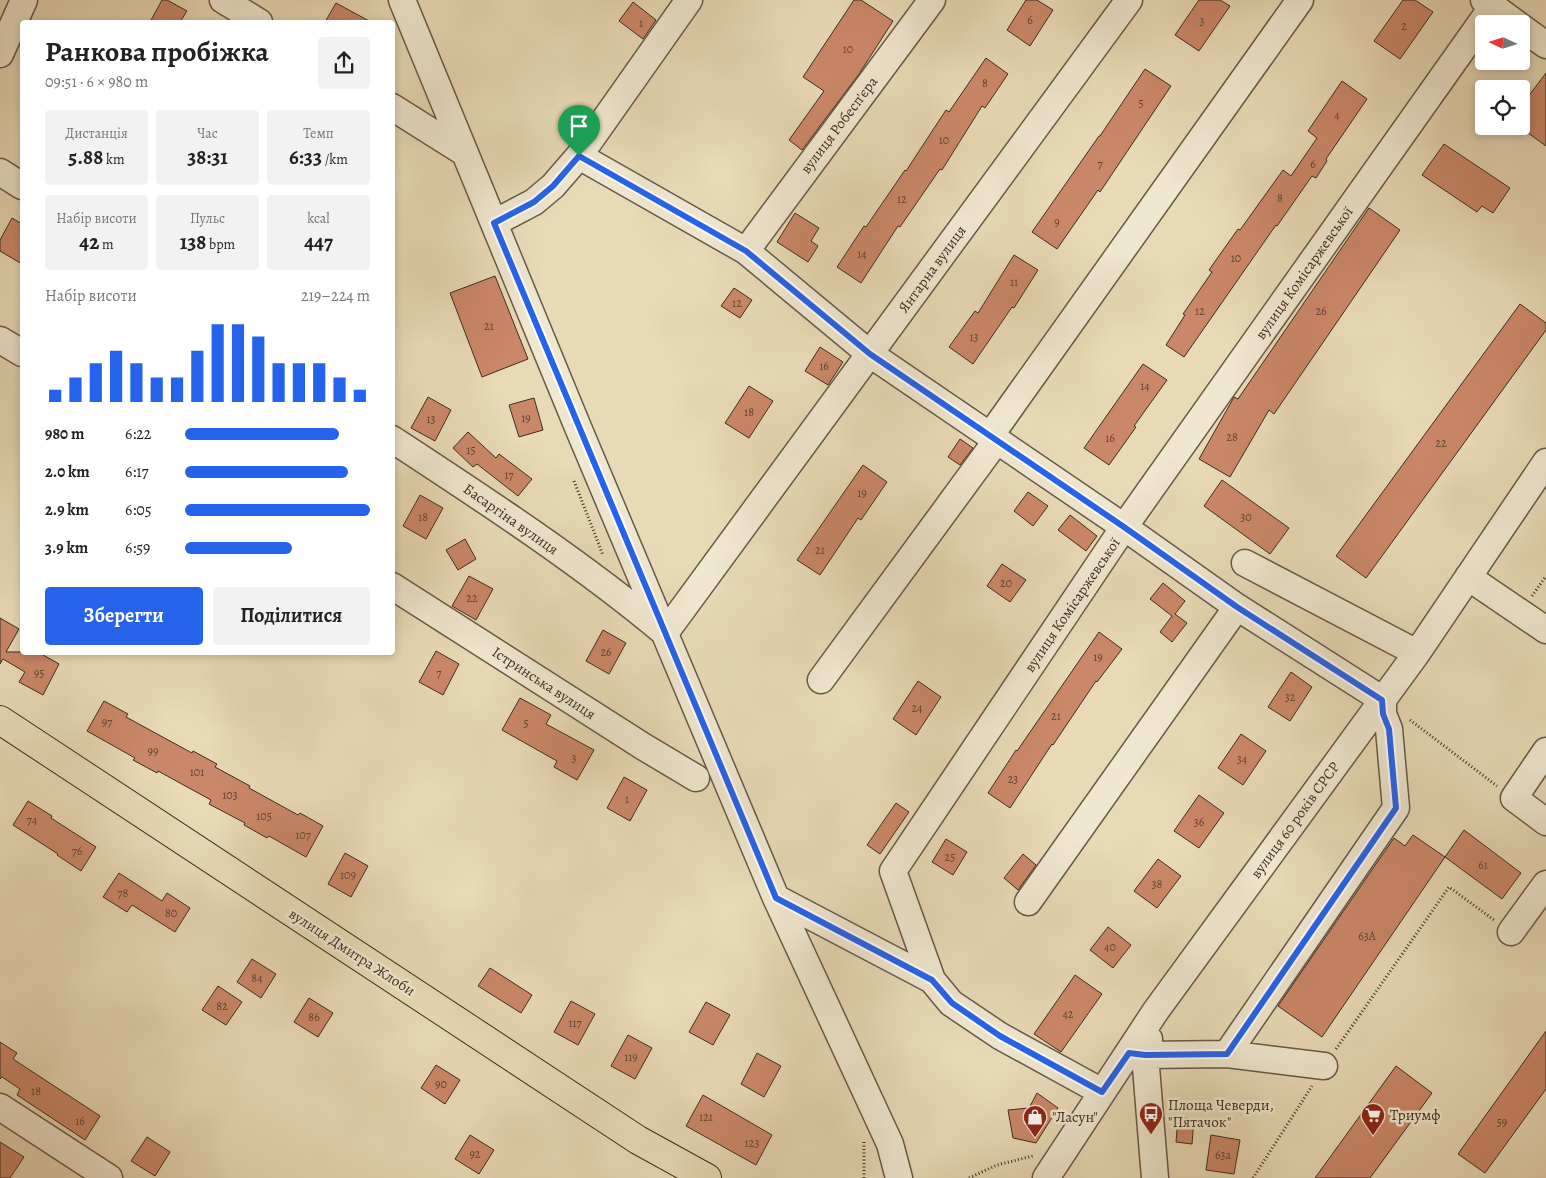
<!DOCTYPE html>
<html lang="uk">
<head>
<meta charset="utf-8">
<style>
	:root { --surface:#fff; --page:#f2f2f2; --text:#222; --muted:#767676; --accent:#2563eb }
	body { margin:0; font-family:Alegreya,serif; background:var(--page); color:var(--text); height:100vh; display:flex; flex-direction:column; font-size:19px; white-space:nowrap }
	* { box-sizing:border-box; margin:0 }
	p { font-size:16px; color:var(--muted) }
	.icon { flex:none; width:28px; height:28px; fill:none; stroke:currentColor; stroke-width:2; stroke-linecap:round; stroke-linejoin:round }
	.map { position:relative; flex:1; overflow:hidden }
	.details { position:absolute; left:20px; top:20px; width:375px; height:635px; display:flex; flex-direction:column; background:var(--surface); border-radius:5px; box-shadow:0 2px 8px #0003 }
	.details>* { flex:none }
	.needle { width:32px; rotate:274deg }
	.tools { position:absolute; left:1475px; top:15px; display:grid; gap:10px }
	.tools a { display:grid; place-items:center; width:55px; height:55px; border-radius:5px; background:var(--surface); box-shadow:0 2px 8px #0003; font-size:25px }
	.pin { position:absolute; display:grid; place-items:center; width:42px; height:42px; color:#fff; margin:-51px -21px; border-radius:50% 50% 50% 0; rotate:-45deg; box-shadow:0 0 5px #0007 }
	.pin .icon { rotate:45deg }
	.round { display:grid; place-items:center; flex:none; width:52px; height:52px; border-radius:5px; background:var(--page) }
	.headline { display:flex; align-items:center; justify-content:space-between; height:85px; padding:0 25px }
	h1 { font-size:28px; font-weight:700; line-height:38px }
	.metrics { display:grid; grid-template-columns:repeat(3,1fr); gap:8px; height:85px; padding:5px 25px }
	.metrics div { display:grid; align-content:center; border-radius:5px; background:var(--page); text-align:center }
	.metrics b { font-size:21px; font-weight:700 }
	.metrics small { font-size:14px; font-weight:400 }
	.metrics p { font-size:14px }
	.chart { height:140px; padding:10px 25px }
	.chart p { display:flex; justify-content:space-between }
	.chart svg { width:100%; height:90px; margin-top:5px; stroke:var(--accent); stroke-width:6 }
	.primary-button { display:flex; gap:10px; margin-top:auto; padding:10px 25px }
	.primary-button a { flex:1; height:58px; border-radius:5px; background:var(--accent); color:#fff; font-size:20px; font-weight:700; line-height:58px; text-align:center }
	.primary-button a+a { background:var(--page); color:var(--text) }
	ul { padding:0 25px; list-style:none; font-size:16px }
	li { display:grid; grid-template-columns:80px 60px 1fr; align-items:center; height:38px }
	li i { height:12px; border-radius:6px; background:var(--accent) }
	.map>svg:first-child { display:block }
</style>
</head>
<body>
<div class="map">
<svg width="1546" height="1178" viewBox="0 0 1546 1178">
	<rect width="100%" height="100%" fill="#e8dab7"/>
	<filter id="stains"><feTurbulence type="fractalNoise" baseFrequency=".004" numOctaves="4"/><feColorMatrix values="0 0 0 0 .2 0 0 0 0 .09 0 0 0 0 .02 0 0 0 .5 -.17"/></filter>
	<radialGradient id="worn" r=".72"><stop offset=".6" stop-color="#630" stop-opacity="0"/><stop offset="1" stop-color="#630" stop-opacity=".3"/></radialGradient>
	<path fill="#cb8769" stroke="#3c2c21" d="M 162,0 L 167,0 L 187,11 L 180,22 L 150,22 Z
		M 854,0 L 861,0 L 893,21 L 859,74 L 802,150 L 789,140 L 824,91 L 803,77 Z
		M 1026,0 L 1037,0 L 1053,10 L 1030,46 L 1007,30 Z
		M 1199,0 L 1220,0 L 1230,6 L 1199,51 L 1175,35 Z
		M 1403,0 L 1415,0 L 1433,12 L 1400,59 L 1374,41 Z
		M 633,2 L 656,20 L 643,39 L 619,21 Z
		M 336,3 L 371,22 L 325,22 Z
		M 986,58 L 1008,74 L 985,108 L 982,106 L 942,170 L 940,169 L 900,227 L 898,226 L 861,283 L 837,267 L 864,226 L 866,227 L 905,170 L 906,171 L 946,110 L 949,112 Z
		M 1145,69 L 1171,86 L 1100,192 L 1098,190 L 1057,249 L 1032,232 L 1099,136 L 1100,136 Z
		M 1546,73 L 1546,146 L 1521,128 L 1521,106 Z
		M 1342,81 L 1367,99 L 1326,159 L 1327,161 L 1316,178 L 1312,176 L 1277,226 L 1276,225 L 1184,357 L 1166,345 L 1185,315 L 1183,314 L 1212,272 L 1209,270 L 1238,229 L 1240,230 L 1283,170 L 1291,176 L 1317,138 L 1308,131 Z
		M 1444,144 L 1510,188 L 1493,213 L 1482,206 L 1477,212 L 1422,175 Z
		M 1369,208 L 1400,230 L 1274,414 L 1269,410 L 1230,477 L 1199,459 L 1233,399 L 1234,397 L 1238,399 Z
		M 795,213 L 819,228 L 811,241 L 818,246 L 808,262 L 777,242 Z
		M 12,218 L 22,224 L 22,264 L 0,251 L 0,240 Z
		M 1014,255 L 1038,270 L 1014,308 L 1012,307 L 973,364 L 949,347 L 975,311 L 978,313 Z
		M 495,276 L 528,359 L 482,377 L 450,293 Z
		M 734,288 L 752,300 L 740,318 L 721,306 Z
		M 1520,304 L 1546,323 L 1546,330 L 1366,578 L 1336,556 Z
		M 820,347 L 843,362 L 828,385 L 805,371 Z
		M 1143,364 L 1167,380 L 1134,426 L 1136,427 L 1109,465 L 1084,448 Z
		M 749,386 L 773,401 L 749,438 L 725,423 Z
		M 428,397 L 451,410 L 435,441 L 411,428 Z
		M 534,398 L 543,430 L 519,437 L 509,405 Z
		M 468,432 L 496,458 L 499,454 L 532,479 L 518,496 L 477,464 L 473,467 L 453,448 Z
		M 960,439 L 973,448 L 960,465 L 948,457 Z
		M 863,465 L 887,482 L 861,520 L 858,518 L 820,575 L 797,560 Z
		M 1222,480 L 1289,528 L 1270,554 L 1204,506 Z
		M 1028,492 L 1048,506 L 1033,526 L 1014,511 Z
		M 420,495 L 443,508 L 426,539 L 403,526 Z
		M 1070,515 L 1097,536 L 1086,551 L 1058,530 Z
		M 465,539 L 476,559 L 458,570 L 446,550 Z
		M 1002,564 L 1026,580 L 1010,602 L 987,586 Z
		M 469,576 L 493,589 L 476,620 L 452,606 Z
		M 1163,583 L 1185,601 L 1175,614 L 1187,623 L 1172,642 L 1160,632 L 1172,616 L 1150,599 Z
		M 0,618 L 19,629 L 6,652 L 38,652 L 59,664 L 43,695 L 19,682 L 25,672 L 3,659 L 0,664 Z
		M 603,630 L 626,643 L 609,674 L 586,661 Z
		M 1099,632 L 1122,649 L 1097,682 L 1096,681 L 1053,745 L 1052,744 L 1010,808 L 988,793 L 1016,750 L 1017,751 Z
		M 436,651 L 459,664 L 443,695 L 419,682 Z
		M 1291,672 L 1312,687 L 1290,721 L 1268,707 Z
		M 918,681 L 941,697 L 916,735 L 893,719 Z
		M 520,698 L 551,715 L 546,724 L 594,750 L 577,780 L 554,767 L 557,761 L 502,730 Z
		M 104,701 L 128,714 L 126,717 L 192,753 L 193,751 L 217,764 L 215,767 L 250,786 L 249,788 L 298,815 L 300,813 L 323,826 L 306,857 L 269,836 L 267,838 L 244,825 L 245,823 L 209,804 L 211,800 L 158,771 L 157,773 L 133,760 L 135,758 L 87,731 Z
		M 1241,734 L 1266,751 L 1243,785 L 1218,768 Z
		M 624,777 L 647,790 L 630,821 L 607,808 Z
		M 1199,795 L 1224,813 L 1199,848 L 1174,831 Z
		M 28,801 L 52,816 L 51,818 L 96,847 L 81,871 L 57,855 L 58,854 L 13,825 Z
		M 896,803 L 909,812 L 880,854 L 867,845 Z
		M 1464,830 L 1521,873 L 1502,899 L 1445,857 Z
		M 1413,835 L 1445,857 L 1322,1037 L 1278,1006 L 1394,838 L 1405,846 Z
		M 946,839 L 967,852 L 953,875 L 932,862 Z
		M 345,853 L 368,866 L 351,897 L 328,884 Z
		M 1023,854 L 1036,865 L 1018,890 L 1004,878 Z
		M 1158,859 L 1181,876 L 1157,908 L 1134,891 Z
		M 119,873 L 162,901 L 167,893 L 190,908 L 175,932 L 132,905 L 127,912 L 103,897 Z
		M 1108,927 L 1131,945 L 1113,968 L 1090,950 Z
		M 252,959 L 276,974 L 261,998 L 237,982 Z
		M 490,968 L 532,995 L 521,1013 L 478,986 Z
		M 1075,975 L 1102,994 L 1061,1052 L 1034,1034 Z
		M 218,986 L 242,1002 L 226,1025 L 202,1010 Z
		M 309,998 L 333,1013 L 318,1037 L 294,1022 Z
		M 571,1001 L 595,1014 L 578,1045 L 554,1032 Z
		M 706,1002 L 730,1015 L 713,1045 L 689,1032 Z
		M 1546,1031 L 1546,1089 L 1485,1173 L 1458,1154 Z
		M 628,1035 L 652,1048 L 635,1079 L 611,1066 Z
		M 0,1042 L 17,1053 L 13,1059 L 100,1116 L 85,1140 L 17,1095 L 20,1089 L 2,1077 L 0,1079 Z
		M 757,1053 L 781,1066 L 764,1097 L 741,1084 Z
		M 436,1065 L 460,1080 L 445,1104 L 421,1088 Z
		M 1396,1066 L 1432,1093 L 1370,1178 L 1315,1178 Z
		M 1037,1093 L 1058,1108 L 1036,1143 L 1013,1138 L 1008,1110 L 1029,1108 Z
		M 703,1095 L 772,1135 L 756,1165 L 686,1126 Z
		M 1178,1117 L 1194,1119 L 1192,1144 L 1176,1142 Z
		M 470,1135 L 494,1150 L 479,1174 L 455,1159 Z
		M 1211,1135 L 1240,1140 L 1234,1174 L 1206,1170 Z
		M 147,1137 L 170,1152 L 155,1176 L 131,1161 Z
		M 0,1142 L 24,1157 L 10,1178 L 0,1178 Z"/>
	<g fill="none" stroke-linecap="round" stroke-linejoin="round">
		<g stroke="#675846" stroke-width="29">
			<path id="minor" d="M 223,0 L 259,22
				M 402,0 L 577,425 L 776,898 L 932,980
				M 1484,0 L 1517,24
				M 1521,27 L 1546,45
				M 0,54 L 24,0
				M 392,107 L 465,153
				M 579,156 L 746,251 L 870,354 L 1124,527 L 1237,607 L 1383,700 L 1383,714 L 1389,729 L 1396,808 L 1227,1054
				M 0,172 L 22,186
				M 494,223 L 534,202 L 553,186 L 579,156 L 689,0
				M 746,251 L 932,0
				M 0,340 L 22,353
				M 990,436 L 1300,0
				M 392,439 C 485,500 580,562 665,633 L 1129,0
				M 1245,563 L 1417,653
				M 1468,577 L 1546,630
				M 392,586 L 644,747 L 696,778
				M 821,680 L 997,440
				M 1546,751 L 1514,798 L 1546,822
				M 776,898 L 890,1144 L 899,1178
				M 1028,902 L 1237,607
				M 1511,932 L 1546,884
				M 1149,1039 L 1145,1055 L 1155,1178
				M 1129,1053 L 1145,1055 L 1227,1054 L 1324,1066
				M 1102,1092 L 1000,1036 L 951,1003 L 932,980 L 893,871 L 1124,527 L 1493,6
				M 0,1107 L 109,1178
				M 1046,1178 L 1155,1012 L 1417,653 L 1546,462"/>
		</g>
		<g stroke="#3c2c21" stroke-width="30">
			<path id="major" d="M 0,720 L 638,1140 L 707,1178"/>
		</g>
		<path stroke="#3c2c21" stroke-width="3" stroke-dasharray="1 2.5" stroke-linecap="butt" d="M 574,481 L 603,555
			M 1532,596 L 1546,576
			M 1410,720 L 1497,786
			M 1336,1049 L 1449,887 L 1494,920
			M 864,1178 L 864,1141
			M 969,1178 L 997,1165 L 1033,1156
			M 1253,1178 L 1312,1086"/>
		<use href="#minor" stroke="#f0e7d0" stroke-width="26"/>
		<use href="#major" stroke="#e8dab7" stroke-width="28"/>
	</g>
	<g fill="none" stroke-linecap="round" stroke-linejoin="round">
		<g stroke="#fff" stroke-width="10">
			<path id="route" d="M 579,156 L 746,251 L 870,354 L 1124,527 L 1237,607 L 1382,700 L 1383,714 L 1389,729 L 1396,808 L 1227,1054 L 1145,1055 L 1129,1053 L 1102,1092 L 1000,1036 L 952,1003 L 932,980 L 776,898 L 494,223 L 534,202 L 553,186 Z"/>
		</g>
		<use href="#route" stroke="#2563eb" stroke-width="6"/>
	</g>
	<defs>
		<g id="bus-pin" transform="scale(1.25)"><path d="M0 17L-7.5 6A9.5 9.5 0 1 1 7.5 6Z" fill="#8f2418" stroke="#f0e7d0"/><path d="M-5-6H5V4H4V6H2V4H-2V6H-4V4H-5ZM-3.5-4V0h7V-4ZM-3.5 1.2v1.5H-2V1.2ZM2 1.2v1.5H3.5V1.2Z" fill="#fff"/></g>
		<g id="supermarket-pin" transform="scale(1.25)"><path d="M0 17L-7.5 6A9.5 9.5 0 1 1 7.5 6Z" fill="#8f2418" stroke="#f0e7d0"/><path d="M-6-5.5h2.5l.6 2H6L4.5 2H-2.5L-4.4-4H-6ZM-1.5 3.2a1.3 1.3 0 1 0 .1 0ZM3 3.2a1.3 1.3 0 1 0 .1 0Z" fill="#fff"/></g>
		<g id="shop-pin" transform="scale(1.25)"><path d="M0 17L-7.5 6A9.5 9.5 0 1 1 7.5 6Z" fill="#8f2418" stroke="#f0e7d0"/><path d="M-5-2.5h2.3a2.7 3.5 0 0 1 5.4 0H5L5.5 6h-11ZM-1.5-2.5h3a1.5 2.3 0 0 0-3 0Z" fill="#fff"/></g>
	</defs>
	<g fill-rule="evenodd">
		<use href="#bus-pin" x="1151" y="1114"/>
		<use href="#supermarket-pin" x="1373" y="1115"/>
		<use href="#shop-pin" x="1035" y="1117"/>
	</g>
	<g text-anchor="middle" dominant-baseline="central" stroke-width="5" stroke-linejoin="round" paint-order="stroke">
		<g font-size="12" fill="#604333">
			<text x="1030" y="20">6</text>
			<text x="1202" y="21">3</text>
			<text x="641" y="23">1</text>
			<text x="1404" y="26">2</text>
			<text x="848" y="49">10</text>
			<text x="985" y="83">8</text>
			<text x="1141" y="103">5</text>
			<text x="1337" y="115">4</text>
			<text x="944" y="140">10</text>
			<text x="1100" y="164">7</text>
			<text x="1313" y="164">6</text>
			<text x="1280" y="198">8</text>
			<text x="902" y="199">12</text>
			<text x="1057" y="222">9</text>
			<text x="862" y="254">14</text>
			<text x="1236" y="258">10</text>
			<text x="1014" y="282">11</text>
			<text x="737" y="303">12</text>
			<text x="1200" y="311">12</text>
			<text x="1321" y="311">26</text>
			<text x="489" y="326">21</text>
			<text x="974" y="337">13</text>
			<text x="824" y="366">16</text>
			<text x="1145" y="386">14</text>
			<text x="749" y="412">18</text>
			<text x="526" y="418">19</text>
			<text x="431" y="419">13</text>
			<text x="1232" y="437">28</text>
			<text x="1110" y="438">16</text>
			<text x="1441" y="443">22</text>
			<text x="471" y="450">15</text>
			<text x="509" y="475">17</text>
			<text x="862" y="493">19</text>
			<text x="423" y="517">18</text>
			<text x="1246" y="517">30</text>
			<text x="820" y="550">21</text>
			<text x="1006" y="583">20</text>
			<text x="472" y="598">22</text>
			<text x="606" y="652">26</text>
			<text x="1098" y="657">19</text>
			<text x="39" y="673">95</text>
			<text x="439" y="673">7</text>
			<text x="1290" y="697">32</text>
			<text x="917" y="708">24</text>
			<text x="1056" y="716">21</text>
			<text x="107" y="722">97</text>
			<text x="526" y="723">5</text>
			<text x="153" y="751">99</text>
			<text x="574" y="758">3</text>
			<text x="1242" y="759">34</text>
			<text x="197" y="772">101</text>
			<text x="1013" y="779">23</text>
			<text x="230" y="795">103</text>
			<text x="627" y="799">1</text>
			<text x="264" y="816">105</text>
			<text x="32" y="820">74</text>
			<text x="1199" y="822">36</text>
			<text x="303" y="835">107</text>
			<text x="77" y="851">76</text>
			<text x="950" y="857">25</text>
			<text x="1483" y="865">61</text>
			<text x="348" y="875">109</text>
			<text x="1157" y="884">38</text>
			<text x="123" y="893">78</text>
			<text x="171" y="913">80</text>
			<text x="1367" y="936">63А</text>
			<text x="1110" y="947">40</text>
			<text x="257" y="978">84</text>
			<text x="222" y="1006">82</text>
			<text x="1068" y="1014">42</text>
			<text x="314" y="1017">86</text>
			<text x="575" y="1023">117</text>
			<text x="631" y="1057">119</text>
			<text x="441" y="1084">90</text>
			<text x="36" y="1091">18</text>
			<text x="706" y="1117">121</text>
			<text x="80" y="1121">16</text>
			<text x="1502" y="1122">59</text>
			<text x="752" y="1143">123</text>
			<text x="475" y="1154">92</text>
			<text x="1223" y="1155">63а</text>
		</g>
		<g font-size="15" fill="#3c2c21" stroke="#f0e7d0">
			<text transform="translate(839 125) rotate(-53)">вулиця Робесп'єра</text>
			<text transform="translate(932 269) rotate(-54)">Янтарна вулиця</text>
			<text transform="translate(1304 273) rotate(-55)">вулиця Комісаржевської</text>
			<text transform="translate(511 519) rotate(35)">Басаргіна вулиця</text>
			<text transform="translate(1072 605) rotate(-56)">вулиця Комісаржевської</text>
			<text transform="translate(544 683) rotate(33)">Істринська вулиця</text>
			<text transform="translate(1295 820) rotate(-54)">вулиця 60 років СРСР</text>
			<text transform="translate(352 952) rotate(33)">вулиця Дмитра Жлоби</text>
		</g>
		<g font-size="15" fill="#3c2c21" stroke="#f0e7d0" text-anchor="start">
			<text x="1168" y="1105">Площа Чеверди,<tspan x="1168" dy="17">"Пятачок"</tspan></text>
			<text x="1390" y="1115">Триумф</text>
			<text x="1052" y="1117">"Ласун"</text>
		</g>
	</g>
	<rect width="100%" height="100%" filter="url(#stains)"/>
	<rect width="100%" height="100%" fill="url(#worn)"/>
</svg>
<div class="tools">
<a><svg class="needle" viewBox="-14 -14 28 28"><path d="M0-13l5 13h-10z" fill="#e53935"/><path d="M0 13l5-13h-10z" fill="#767676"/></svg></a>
<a><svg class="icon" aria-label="locate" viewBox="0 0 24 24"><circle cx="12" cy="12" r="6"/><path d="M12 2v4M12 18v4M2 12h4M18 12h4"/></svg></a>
</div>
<div class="pin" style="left:579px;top:156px;background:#1e9e55"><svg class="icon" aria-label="arrive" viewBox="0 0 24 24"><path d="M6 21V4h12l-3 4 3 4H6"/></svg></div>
<section class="details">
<div class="headline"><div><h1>Ранкова пробіжка</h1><p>09:51 · 6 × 980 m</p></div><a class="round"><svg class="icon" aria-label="share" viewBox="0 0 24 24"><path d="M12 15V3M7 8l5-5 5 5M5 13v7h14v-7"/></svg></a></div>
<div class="metrics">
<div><p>Дистанція</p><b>5.88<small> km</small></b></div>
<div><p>Час</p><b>38:31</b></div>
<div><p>Темп</p><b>6:33<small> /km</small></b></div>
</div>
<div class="metrics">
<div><p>Набір висоти</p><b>42<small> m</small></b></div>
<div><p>Пульс</p><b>138<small> bpm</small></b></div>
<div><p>kcal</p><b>447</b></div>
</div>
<div class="chart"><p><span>Набір висоти</span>219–224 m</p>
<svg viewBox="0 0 160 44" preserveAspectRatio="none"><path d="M5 44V38M15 44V32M25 44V25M35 44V19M45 44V25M55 44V32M65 44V32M75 44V19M85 44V6M95 44V6M105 44V12M115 44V25M125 44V25M135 44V25M145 44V32M155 44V38"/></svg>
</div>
<ul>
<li><b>980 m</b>6:22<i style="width:83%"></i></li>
<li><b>2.0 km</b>6:17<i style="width:88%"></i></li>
<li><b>2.9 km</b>6:05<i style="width:100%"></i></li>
<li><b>3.9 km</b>6:59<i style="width:58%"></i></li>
</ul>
<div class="primary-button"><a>Зберегти</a><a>Поділитися</a></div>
</section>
</div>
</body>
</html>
